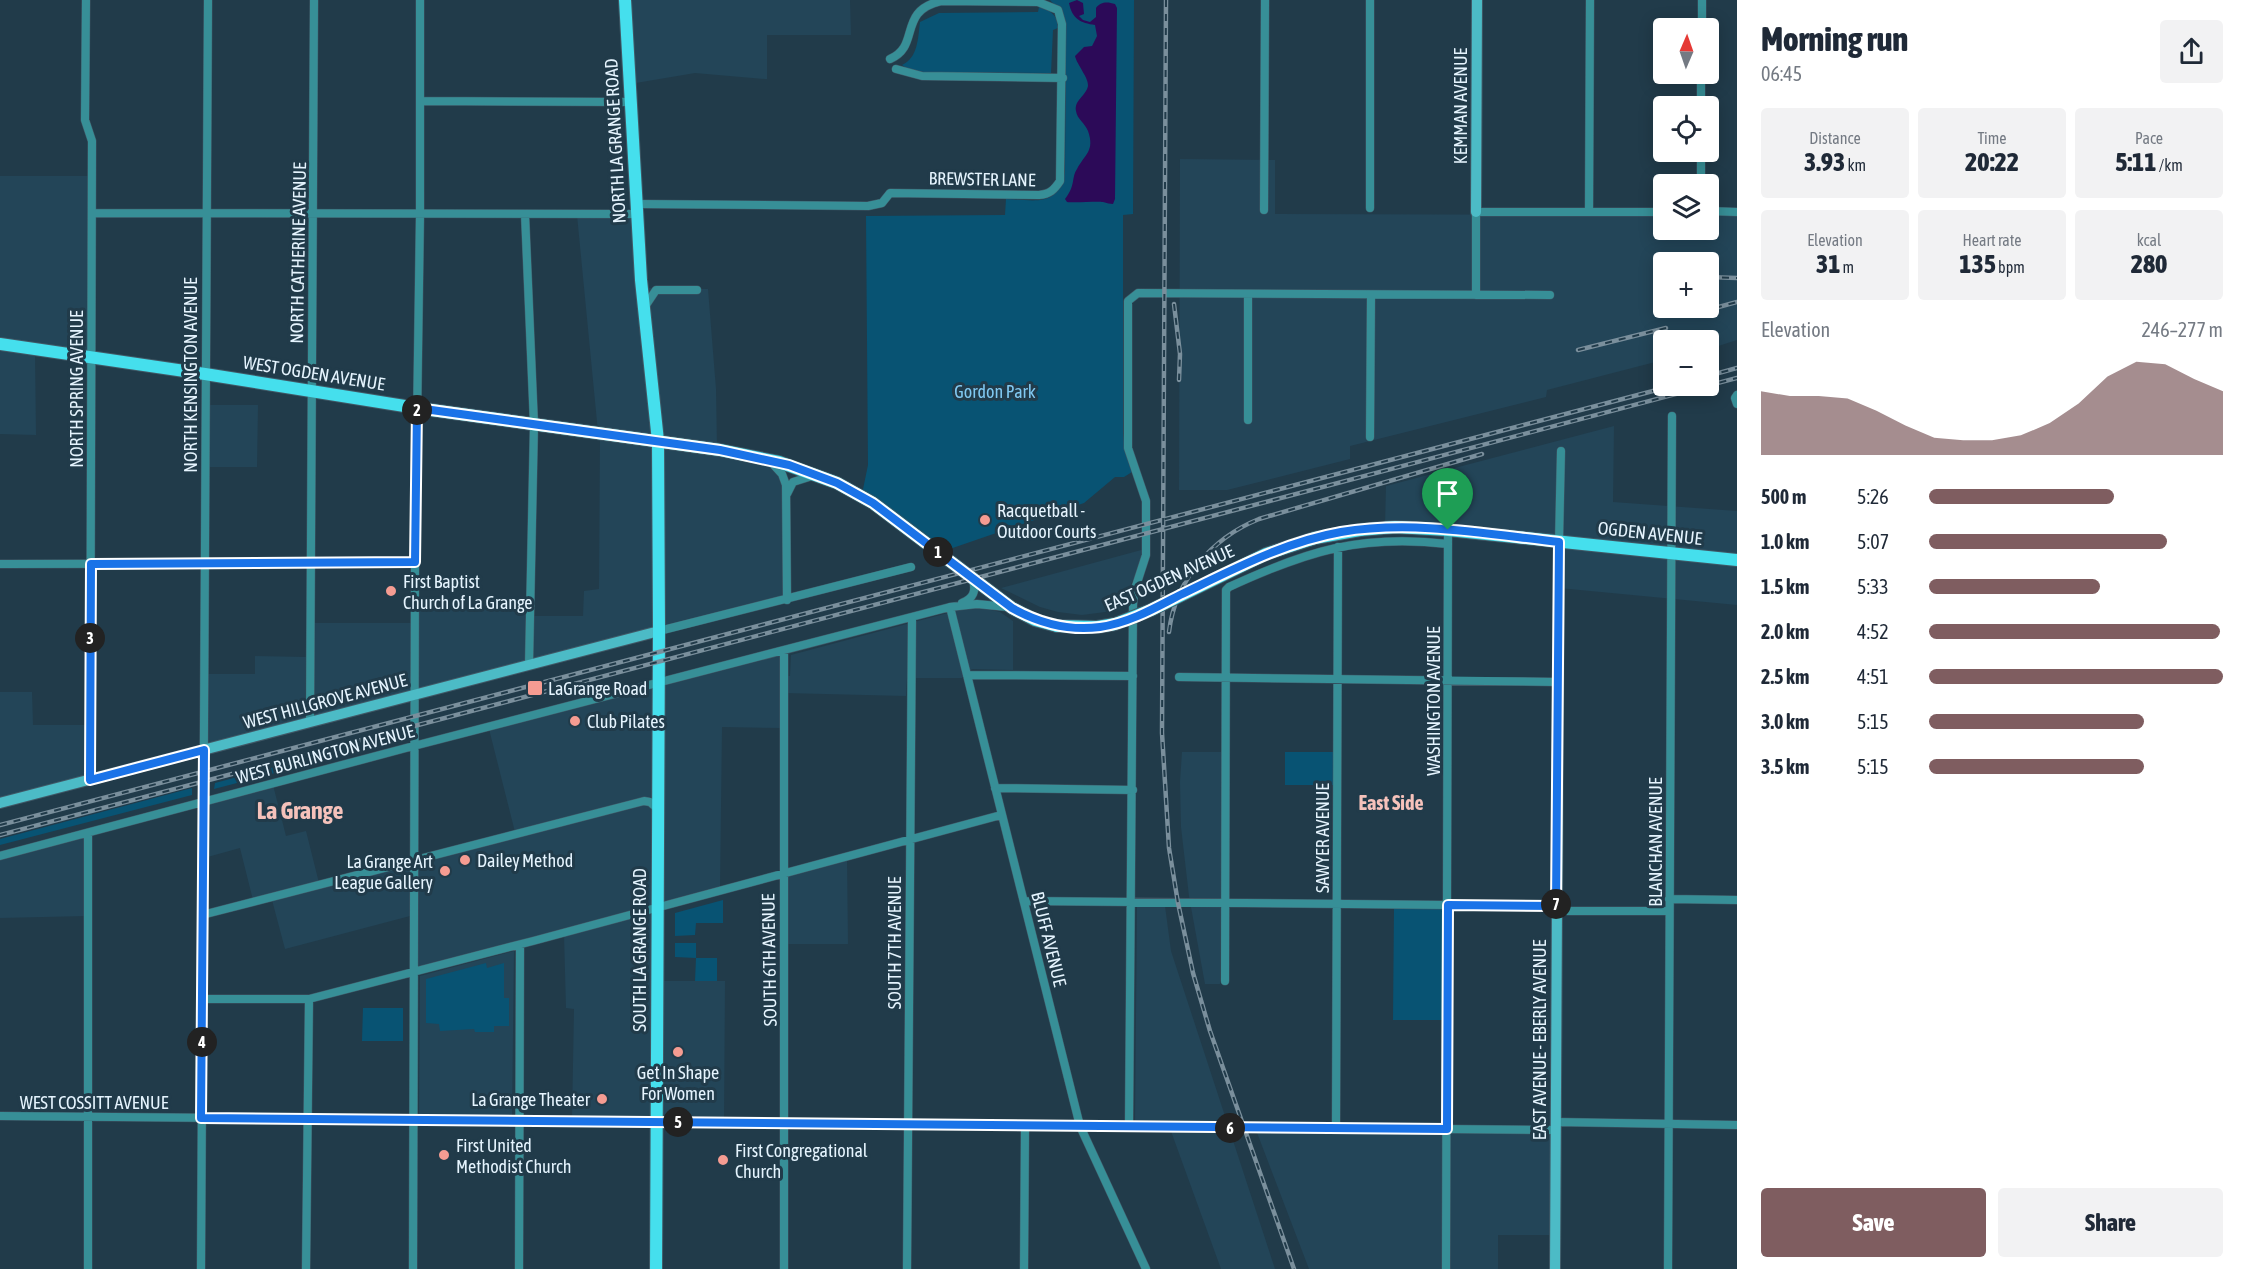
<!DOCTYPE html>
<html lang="en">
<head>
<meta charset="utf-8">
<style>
	:root { --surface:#fff; --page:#f2f2f3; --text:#1f2937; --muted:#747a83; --accent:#7f5d60 }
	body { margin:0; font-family:"Asap Condensed",sans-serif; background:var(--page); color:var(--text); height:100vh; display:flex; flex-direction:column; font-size:22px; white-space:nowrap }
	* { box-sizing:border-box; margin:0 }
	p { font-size:20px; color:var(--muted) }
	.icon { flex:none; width:33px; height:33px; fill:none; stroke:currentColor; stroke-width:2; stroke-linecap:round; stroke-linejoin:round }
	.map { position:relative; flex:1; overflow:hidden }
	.details { display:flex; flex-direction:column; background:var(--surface); width:510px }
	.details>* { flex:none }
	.needle { width:39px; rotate:2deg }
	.buttons { position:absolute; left:1653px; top:18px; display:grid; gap:12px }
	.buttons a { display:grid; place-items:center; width:66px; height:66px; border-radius:6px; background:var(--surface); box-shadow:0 3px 15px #0003; font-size:30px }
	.pin { position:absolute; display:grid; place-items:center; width:51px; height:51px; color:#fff; margin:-62px -26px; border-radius:50% 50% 50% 0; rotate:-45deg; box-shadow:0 0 6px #0007 }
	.pin .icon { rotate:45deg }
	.km { position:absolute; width:30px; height:30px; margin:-15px; border-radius:50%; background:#222; color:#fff; font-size:16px; line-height:30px; text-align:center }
	.round { display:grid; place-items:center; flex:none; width:63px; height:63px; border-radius:6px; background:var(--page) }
	.head { display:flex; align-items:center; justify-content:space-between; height:102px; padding:0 24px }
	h1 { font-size:33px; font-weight:800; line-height:45px }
	.stats { display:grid; grid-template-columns:repeat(3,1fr); gap:9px; height:102px; padding:6px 24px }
	.stats div { display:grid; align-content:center; border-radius:6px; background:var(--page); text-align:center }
	.stats b { font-size:26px; font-weight:800 }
	.stats small { font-size:16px; font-weight:400 }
	.stats p { font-size:16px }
	.chart { height:168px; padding:12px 24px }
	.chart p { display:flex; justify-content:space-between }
	.chart svg { width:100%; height:108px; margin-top:6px; fill:var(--accent); opacity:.7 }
	.cta { display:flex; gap:12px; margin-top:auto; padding:12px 24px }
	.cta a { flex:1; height:69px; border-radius:6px; background:var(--accent); color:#fff; font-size:24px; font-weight:800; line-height:69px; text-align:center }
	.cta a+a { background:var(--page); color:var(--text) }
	ul { padding:0 24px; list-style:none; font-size:20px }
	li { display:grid; grid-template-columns:96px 72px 1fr; align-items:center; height:45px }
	li i { height:15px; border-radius:8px; background:var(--accent) }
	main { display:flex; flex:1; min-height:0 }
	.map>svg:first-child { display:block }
</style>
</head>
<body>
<main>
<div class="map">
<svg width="1737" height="1269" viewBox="0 0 1737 1269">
	<rect width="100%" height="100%" fill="#213b4a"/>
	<path fill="#234558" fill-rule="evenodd" d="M 626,0 L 850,0 L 851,35 L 767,35 L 767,79 L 765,79 L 695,73 L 630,84 Z
		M 1180,159 L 1275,160 L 1275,214 L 1663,215 L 1664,230 L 1708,230 L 1709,215 L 1737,215 L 1737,340 L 1709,349 L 1708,340 L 1664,340 L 1663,360 L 1547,390 L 1546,397 L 1350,446 L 1350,459 L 1227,490 L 1179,490 ZM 1664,262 L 1708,262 L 1708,308 L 1664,308 Z
		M 0,176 L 89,176 L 89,355 L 0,343 Z
		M 577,215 L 635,215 L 655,440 L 598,432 Z
		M 646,288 L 708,289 L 716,389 L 717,447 L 660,439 Z
		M 0,348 L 35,353 L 36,435 L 0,434 Z
		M 207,405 L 258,405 L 257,467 L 206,467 Z
		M 1614,426 L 1613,502 L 1737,511 L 1737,605 L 1559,588 L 1559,543 L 1385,526 L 1386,486 Z
		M 600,435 L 656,445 L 657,630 L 532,660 L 532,616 L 583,616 L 584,591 L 599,589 Z
		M 660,445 L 769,461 L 786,485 L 786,598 L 661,630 Z
		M 1145,549 L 1143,560 L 1131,584 L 1128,606 L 1113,611 L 1082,615 L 1058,612 L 1040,607 L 1001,588 Z
		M 417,605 L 529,606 L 528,663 L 417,692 Z
		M 974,606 L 1000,612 L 1013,621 L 1013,670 L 972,669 L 962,678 L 907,678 L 906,696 L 784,693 L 784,676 L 790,676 L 791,655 Z
		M 313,623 L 411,623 L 411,692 L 314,718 Z
		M 782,654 L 782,728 L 722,727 L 720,888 L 661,903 L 661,686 Z
		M 255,656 L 306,657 L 305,717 L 207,744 L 207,674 L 255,674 Z
		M 656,687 L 655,796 L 515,832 L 489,729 Z
		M 0,692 L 32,692 L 33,725 L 86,725 L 85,776 L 0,798 Z
		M 1182,752 L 1222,752 L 1220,984 L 1205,984 L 1189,896 L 1181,827 L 1180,782 Z
		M 273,785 L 286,836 L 306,831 L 319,883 L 253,900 L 240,848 L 204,858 L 205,804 Z
		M 651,801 L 657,809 L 656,906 L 415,970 L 417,862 Z
		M 87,835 L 87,916 L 0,918 L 0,857 Z
		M 847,858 L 848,944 L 784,944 L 785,875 Z
		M 413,863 L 410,916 L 285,949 L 272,900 Z
		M 1137,906 L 1165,906 L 1171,951 L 1275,1269 L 1221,1269 L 1168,1123 L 1135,1122 Z
		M 656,909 L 655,1120 L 572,1119 L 574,1009 L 566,1008 L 564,934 Z
		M 514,951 L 512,1116 L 419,1115 L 420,976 Z
		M 659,981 L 725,981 L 724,1122 L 659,1120 Z
		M 1256,1130 L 1558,1132 L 1558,1235 L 1498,1235 L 1498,1269 L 1309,1269 Z"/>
	<path fill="#085373" d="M 1050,0 L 1134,0 L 1133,214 L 1123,215 L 1123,433 L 1125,451 L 1132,472 L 1124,477 L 1115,477 L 1084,503 L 941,552 L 862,494 L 868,465 L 866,216 L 1005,215 L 1006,199 C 1036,200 1058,208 1065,171 L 1066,25 L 1063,14 Z
		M 1039,7 C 1051,10 1058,16 1058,28 L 1053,30 L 1051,73 L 923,72 L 909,70 L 902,65 C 918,58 918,38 920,22 L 939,13 L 1038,12 Z
		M 406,732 L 406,739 L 214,789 L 215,783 Z
		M 1285,752 L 1335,752 L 1335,785 L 1285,785 Z
		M 192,788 L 192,795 L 0,845 L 0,839 Z
		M 723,900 L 723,923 L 696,923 L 695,935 L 675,936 L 675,913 Z
		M 1394,906 L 1446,906 L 1446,1020 L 1393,1020 Z
		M 675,943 L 696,943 L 696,958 L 717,958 L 717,981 L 695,981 L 696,958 L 675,957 Z
		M 486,963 L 487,968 L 504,963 L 504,998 L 509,998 L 509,1026 L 494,1026 L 494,1032 L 475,1032 L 474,1029 L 440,1031 L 439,1024 L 426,1023 L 426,979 Z
		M 363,1008 L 403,1008 L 403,1041 L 362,1041 Z"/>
	<path fill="#2c0a58" d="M 1077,0 L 1083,3 L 1084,14 L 1079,16 L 1083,20 L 1090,22 L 1096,17 L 1096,8 C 1101,1 1108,2 1115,4 L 1117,8 L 1115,199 L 1113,204 C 1110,204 1107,203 1103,202 C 1097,201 1076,203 1067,202 L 1065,199 C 1076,185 1071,178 1077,169 C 1085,154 1095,151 1088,131 C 1085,123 1077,119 1076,111 C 1074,100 1086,96 1088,86 C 1089,78 1077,65 1075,56 L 1084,47 L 1092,46 L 1097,36 L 1095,25 C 1081,23 1072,19 1069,3 Z"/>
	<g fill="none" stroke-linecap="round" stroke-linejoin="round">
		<g stroke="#405967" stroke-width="9">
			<path id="street" d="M 86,0 L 85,120 L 92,141 L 90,780
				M 1702,28 L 1702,0
				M 896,69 L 922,76 L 1063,78
				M 421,101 L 630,102
				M 1701,106 L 1701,74
				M 1701,184 L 1701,152
				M 636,204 L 868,206 L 882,203 L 890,193 L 1039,195 C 1050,194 1054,190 1060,181 L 1062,24 L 1058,10 L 1038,2 L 941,1 C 897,11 921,46 890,59
				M 1370,208 L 1370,0
				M 1264,210 L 1265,0
				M 1708,211 L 1737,212
				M 1589,212 L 1590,0
				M 92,213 L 637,214
				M 525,214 L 534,424 L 529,665
				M 1248,294 L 1248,420
				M 1476,295 L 1476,212 L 1664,212
				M 644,308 L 656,290 L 697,290
				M 1737,395 L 1735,398 L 1737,404
				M 1370,437 L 1371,295
				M 771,462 L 782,474 L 786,485 L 787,600
				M 787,494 L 793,482 L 812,476
				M 1559,542 L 1561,451
				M 0,564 L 415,563
				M 962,603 C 974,598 976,591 973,580
				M 950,607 L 1080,1126 L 1146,1269
				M 659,631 L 911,567
				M 784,651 L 784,1269
				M 967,675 L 1133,676
				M 1179,677 L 1558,682
				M 310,722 L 314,0
				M 995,788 L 1133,790
				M 0,856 L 406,748 L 950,607 L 977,604 L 1007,607
				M 1669,899 L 1737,900
				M 1024,901 L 1556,906 L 1568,911 L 1669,911
				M 202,915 L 644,801 L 650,802 L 658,809
				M 1225,981 L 1226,590 L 1229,587 C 1307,551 1361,534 1448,544
				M 203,999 L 309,999 L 533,941 L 1001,815
				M 0,1116 L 1556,1130
				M 1556,1122 L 1737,1125
				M 1129,1127 L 1133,605 L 1134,592 L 1146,555 L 1146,501 L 1128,448 L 1128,301 L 1138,293 L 1550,295
				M 1336,1128 L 1338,547
				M 88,1269 L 88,834
				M 201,1269 L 208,0
				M 306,1269 L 309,999
				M 413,1269 L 415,563 L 420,214 L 420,0
				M 519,1269 L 520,945
				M 907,1269 L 912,618
				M 1024,1269 L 1025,1126
				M 1446,1269 L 1448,530
				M 1668,1269 L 1672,416"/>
		</g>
		<g stroke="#405967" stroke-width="12">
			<path id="secondary" d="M 1476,212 L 1477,0
				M 0,803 L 659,631
				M 1555,1269 L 1559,542"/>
		</g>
		<g stroke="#405967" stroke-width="14">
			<path id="primary" d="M 625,0 L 641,280 L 658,441 L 659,631 L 656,1269
				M 0,344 L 205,374 L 417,408 L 720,450 L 779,462 L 837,483 L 873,503 L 1012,608 L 1035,620 L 1057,626
				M 1360,530 L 1395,527 L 1448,530 L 1737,560"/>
		</g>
		<use href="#street" stroke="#378f97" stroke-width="8"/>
		<use href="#secondary" stroke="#4cbbc6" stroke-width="10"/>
		<use href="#primary" stroke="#45dfed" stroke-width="12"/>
		<g stroke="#7a8f9c" stroke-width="4.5">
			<path id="rail" d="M 1166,0 L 1162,733 L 1169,848 L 1178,903 L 1193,973 L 1210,1031 L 1294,1269
				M 1708,277 L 1737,278
				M 1174,304 L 1180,354 L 1179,380
				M 1715,308 L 1737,302
				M 1578,350 L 1666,328
				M 1708,376 L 1737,368
				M 1169,632 C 1175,580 1212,538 1259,519 L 1482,454
				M 0,825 L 1672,386
				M 0,835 L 1737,378"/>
		</g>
		<use href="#rail" stroke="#213b4a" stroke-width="2" stroke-dasharray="7" stroke-linecap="butt"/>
		<g stroke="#405967" stroke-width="14" stroke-linecap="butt">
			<path id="primary-bridge" d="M 1057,626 L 1097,627 L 1115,624 L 1151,610 L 1266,554 L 1315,538 L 1360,530"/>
		</g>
		<use href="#primary-bridge" stroke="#45dfed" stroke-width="12"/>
	</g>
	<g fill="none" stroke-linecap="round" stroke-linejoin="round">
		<g stroke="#fff" stroke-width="12">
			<path id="route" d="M 417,408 L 720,450 L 789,465 L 837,483 L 873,503 L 1012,608 C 1039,623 1069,631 1100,627 C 1129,623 1155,608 1180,595 C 1232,570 1284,542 1341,532 C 1413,520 1487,534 1559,542 L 1556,906 L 1448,905 L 1447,1129 L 201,1118 L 204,750 L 90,780 L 91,564 L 415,562 Z"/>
		</g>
		<use href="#route" stroke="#1a73e8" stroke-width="8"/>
	</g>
	<g fill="#f59c92" stroke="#213b4a" stroke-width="2">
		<circle cx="985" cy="520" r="6"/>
		<circle cx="391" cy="591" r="6"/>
		<rect x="527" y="680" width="16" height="16" rx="3"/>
		<circle cx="575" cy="721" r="6"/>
		<circle cx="465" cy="860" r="6"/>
		<circle cx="445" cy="871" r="6"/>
		<circle cx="678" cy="1052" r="6"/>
		<circle cx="602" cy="1099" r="6"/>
		<circle cx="444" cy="1155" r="6"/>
		<circle cx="723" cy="1160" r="6"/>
	</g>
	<g text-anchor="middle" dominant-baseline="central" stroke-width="6" stroke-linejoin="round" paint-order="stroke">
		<g font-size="18" fill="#e5f4fe" stroke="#213b4a">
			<text transform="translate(1460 106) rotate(-90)">KEMMAN AVENUE</text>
			<text transform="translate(615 141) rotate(-93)">NORTH LA GRANGE ROAD</text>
			<text transform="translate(982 179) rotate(1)">BREWSTER LANE</text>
			<text transform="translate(298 253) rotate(-89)">NORTH CATHERINE AVENUE</text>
			<text transform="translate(314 373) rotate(9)">WEST OGDEN AVENUE</text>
			<text transform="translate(190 375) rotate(-90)">NORTH KENSINGTON AVENUE</text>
			<text transform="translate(76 389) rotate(-90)">NORTH SPRING AVENUE</text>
			<text transform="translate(1650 533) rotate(6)">OGDEN AVENUE</text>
			<text transform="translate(1169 578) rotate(-24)">EAST OGDEN AVENUE</text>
			<text transform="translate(325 701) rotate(-15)">WEST HILLGROVE AVENUE</text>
			<text transform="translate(1433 701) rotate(-90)">WASHINGTON AVENUE</text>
			<text transform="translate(325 754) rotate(-15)">WEST BURLINGTON AVENUE</text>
			<text transform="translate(1322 838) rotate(-90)">SAWYER AVENUE</text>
			<text transform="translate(1655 842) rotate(-90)">BLANCHAN AVENUE</text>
			<text transform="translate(1049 939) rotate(76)">BLUFF AVENUE</text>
			<text transform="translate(894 943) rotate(-90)">SOUTH 7TH AVENUE</text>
			<text transform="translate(639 950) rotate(-90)">SOUTH LA GRANGE ROAD</text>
			<text transform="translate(769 960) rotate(-91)">SOUTH 6TH AVENUE</text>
			<text transform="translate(1539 1040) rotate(-90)">EAST AVENUE - EBERLY AVENUE</text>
			<text x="94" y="1102">WEST COSSITT AVENUE</text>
		</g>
		<g font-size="18" fill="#80c9f2" stroke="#213b4a">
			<text x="995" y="391">Gordon Park</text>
		</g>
		<g font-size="18" fill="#e5f4fe" stroke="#213b4a" text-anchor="start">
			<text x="997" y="510">Racquetball -<tspan x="997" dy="21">Outdoor Courts</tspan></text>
			<text x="403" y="581">First Baptist<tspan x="403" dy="21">Church of La Grange</tspan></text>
			<text x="548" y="688">LaGrange Road</text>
			<text x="587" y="721">Club Pilates</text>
			<text x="477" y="860">Dailey Method</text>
			<text x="433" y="861" text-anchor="end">La Grange Art<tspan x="433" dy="21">League Gallery</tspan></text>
			<text x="678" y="1072" text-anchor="middle">Get In Shape<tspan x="678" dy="21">For Women</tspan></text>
			<text x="590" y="1099" text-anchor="end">La Grange Theater</text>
			<text x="456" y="1145">First United<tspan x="456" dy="21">Methodist Church</tspan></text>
			<text x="735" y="1150">First Congregational<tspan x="735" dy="21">Church</tspan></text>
		</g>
		<g font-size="20" font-weight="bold" fill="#f5c2bb" stroke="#213b4a">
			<text x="1391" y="802">East Side</text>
		</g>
		<g font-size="24" font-weight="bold" fill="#f5c2bb" stroke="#213b4a">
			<text x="300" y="810">La Grange</text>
		</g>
	</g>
</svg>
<div class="buttons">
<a><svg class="needle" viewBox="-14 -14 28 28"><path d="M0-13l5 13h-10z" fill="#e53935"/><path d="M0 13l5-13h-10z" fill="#747a83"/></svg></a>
<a><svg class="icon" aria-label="locate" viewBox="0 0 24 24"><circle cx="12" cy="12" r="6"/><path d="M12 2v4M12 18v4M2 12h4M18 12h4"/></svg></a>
<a><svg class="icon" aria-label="layers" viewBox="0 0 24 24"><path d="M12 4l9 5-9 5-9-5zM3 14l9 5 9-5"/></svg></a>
<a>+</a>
<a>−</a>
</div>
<div class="pin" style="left:1448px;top:530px;background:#1e9e55"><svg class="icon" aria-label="arrive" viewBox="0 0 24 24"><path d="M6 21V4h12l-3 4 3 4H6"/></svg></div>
<b class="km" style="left:938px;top:552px">1</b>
<b class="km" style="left:417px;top:410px">2</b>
<b class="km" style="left:90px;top:638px">3</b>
<b class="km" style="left:202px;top:1042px">4</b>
<b class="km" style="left:678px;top:1122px">5</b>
<b class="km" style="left:1230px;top:1128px">6</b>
<b class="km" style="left:1556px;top:904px">7</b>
</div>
<section class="details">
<div class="head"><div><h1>Morning run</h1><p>06:45</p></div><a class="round"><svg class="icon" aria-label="share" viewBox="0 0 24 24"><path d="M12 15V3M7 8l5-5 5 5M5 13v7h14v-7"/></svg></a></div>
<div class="stats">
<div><p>Distance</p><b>3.93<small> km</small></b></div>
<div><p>Time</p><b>20:22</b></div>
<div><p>Pace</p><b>5:11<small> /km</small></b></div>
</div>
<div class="stats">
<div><p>Elevation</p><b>31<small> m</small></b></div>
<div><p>Heart rate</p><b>135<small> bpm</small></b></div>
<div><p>kcal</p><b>280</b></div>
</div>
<div class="chart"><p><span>Elevation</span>246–277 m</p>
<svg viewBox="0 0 160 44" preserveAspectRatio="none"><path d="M0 44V18L10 20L20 20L30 21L40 26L50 32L60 37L70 38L80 38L90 36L100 31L110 23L120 12L130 6L140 7L150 13L160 18V44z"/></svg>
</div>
<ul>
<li><b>500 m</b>5:26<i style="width:63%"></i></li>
<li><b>1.0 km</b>5:07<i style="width:81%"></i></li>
<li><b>1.5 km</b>5:33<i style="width:58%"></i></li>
<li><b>2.0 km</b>4:52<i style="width:99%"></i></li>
<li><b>2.5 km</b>4:51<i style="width:100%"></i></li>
<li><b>3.0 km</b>5:15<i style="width:73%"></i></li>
<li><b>3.5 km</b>5:15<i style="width:73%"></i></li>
</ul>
<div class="cta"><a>Save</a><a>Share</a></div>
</section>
</main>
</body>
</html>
